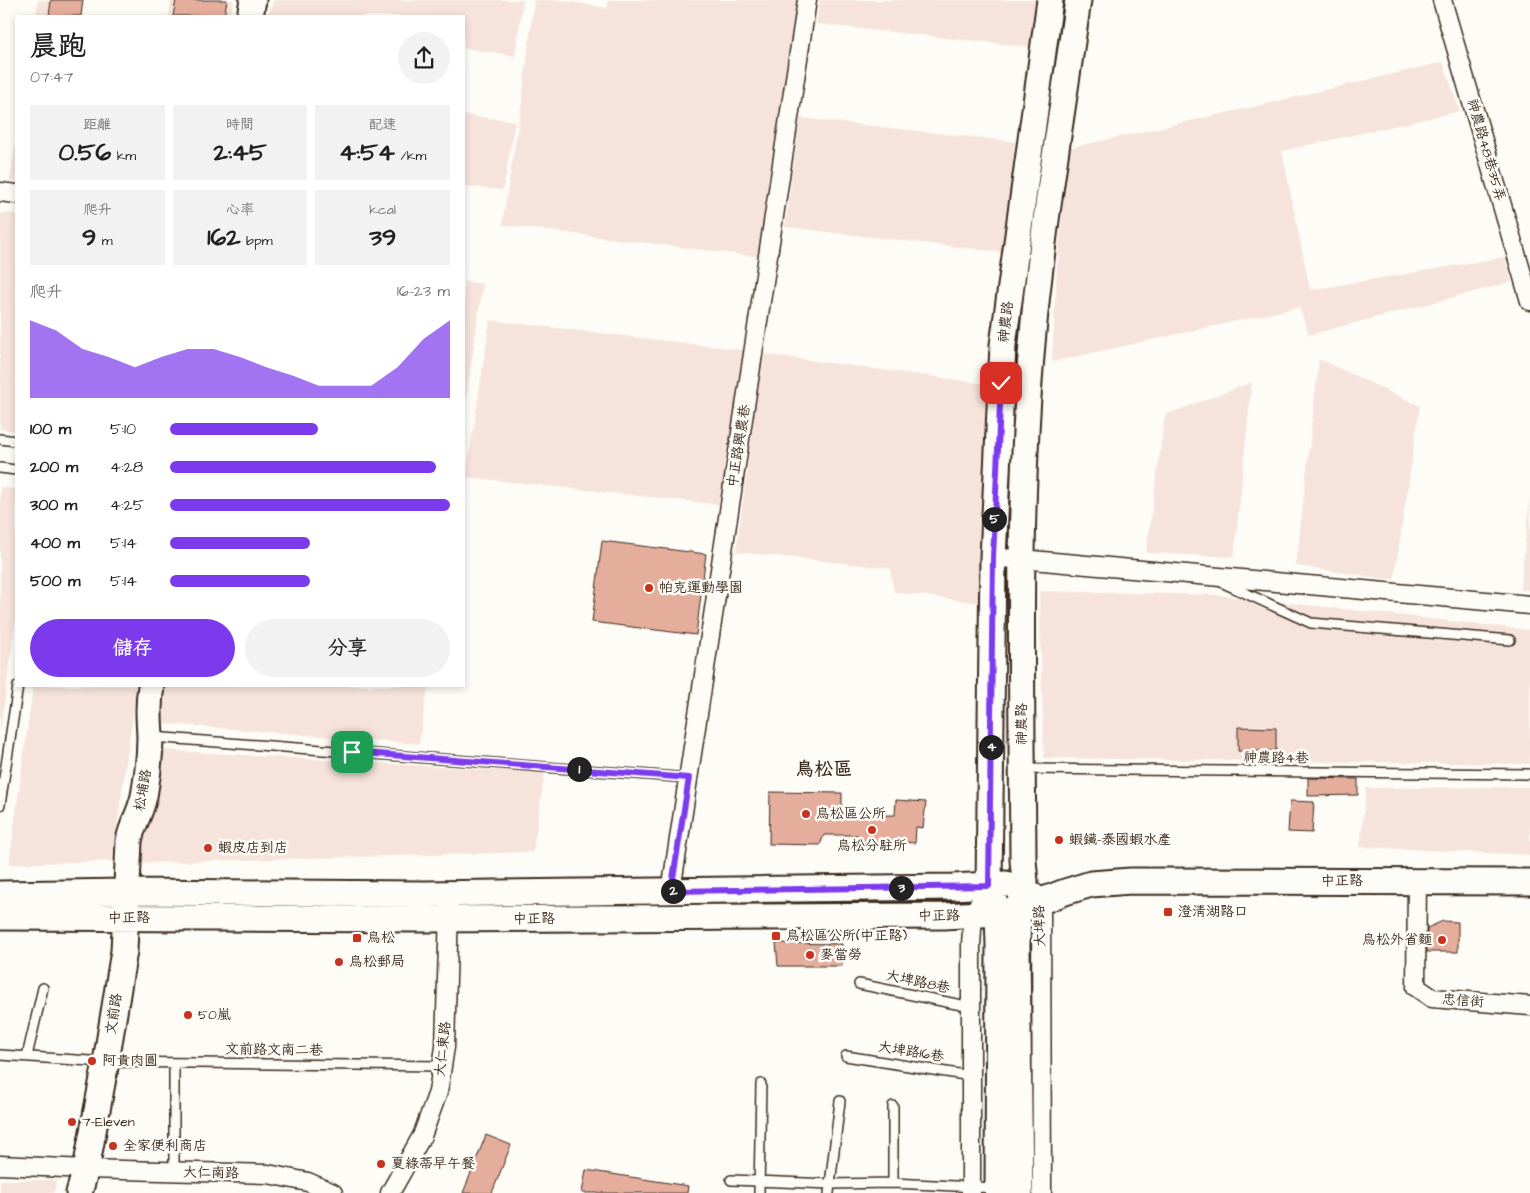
<!DOCTYPE html>
<html lang="zh-TW">
<head>
<meta charset="utf-8">
<style>
	:root { --surface:#fff; --page:#f2f2f2; --text:#222; --muted:#767676; --accent:#7c3aed }
	body { margin:0; font-family:"Architects Daughter","LXGW WenKai TC",sans-serif; background:var(--page); color:var(--text); height:100vh; display:flex; flex-direction:column; font-size:19px; white-space:nowrap }
	* { box-sizing:border-box; margin:0 }
	p { font-size:16px; color:var(--muted) }
	.icon { flex:none; width:28px; height:28px; fill:none; stroke:currentColor; stroke-width:2; stroke-linecap:round; stroke-linejoin:round }
	.map { position:relative; flex:1; overflow:hidden }
	.drawer { position:absolute; left:15px; top:15px; width:450px; height:672px; display:flex; flex-direction:column; background:var(--surface); border-radius:0px; box-shadow:0 2px 8px #0003 }
	.drawer>* { flex:none }
	.pin { position:absolute; display:grid; place-items:center; width:42px; height:42px; color:#fff; margin:-21px; border-radius:10px; box-shadow:0 2px 8px #0006 }
	.km { position:absolute; width:25px; height:25px; margin:-12px; border-radius:50%; background:#222; color:#fff; font-size:14px; line-height:25px; text-align:center }
	.round { display:grid; place-items:center; flex:none; width:52px; height:52px; border-radius:26px; background:var(--page) }
	.summary { display:flex; align-items:center; justify-content:space-between; height:85px; padding:0 15px }
	h1 { font-size:28px; font-weight:700; line-height:38px }
	.figures { display:grid; grid-template-columns:repeat(3,1fr); gap:8px; height:85px; padding:5px 15px }
	.figures div { display:grid; align-content:center; border-radius:0px; background:var(--page); text-align:center }
	.figures b { font-size:25px; font-weight:700 }
	.figures small { font-size:14px; font-weight:400 }
	.figures p { font-size:14px }
	.chart { height:140px; padding:10px 15px }
	.chart p { display:flex; justify-content:space-between }
	.chart svg { width:100%; height:90px; margin-top:5px; fill:var(--accent); opacity:.7 }
	.primary-button { display:flex; gap:10px; margin-top:auto; padding:10px 15px }
	.primary-button a { flex:1; height:58px; border-radius:30px; background:var(--accent); color:#fff; font-size:20px; font-weight:700; line-height:58px; text-align:center }
	.primary-button a+a { background:var(--page); color:var(--text) }
	ul { padding:0 15px; list-style:none; font-size:16px }
	li { display:grid; grid-template-columns:80px 60px 1fr; align-items:center; height:38px }
	li i { height:12px; border-radius:6px; background:var(--accent) }
	.map>svg:first-child { display:block }
</style>
</head>
<body>
<div class="map">
<svg width="1530" height="1193" viewBox="0 0 1530 1193">
	<rect width="100%" height="100%" fill="#fdfcf7"/>
	<filter id="ink" filterUnits="userSpaceOnUse"><feTurbulence type="fractalNoise" baseFrequency=".02" numOctaves="2"/><feDisplacementMap in="SourceGraphic" scale="10" xChannelSelector="R" yChannelSelector="G"/><feConvolveMatrix kernelMatrix="1 2 1 2 8 2 1 2 1" color-interpolation-filters="sRGB"/></filter>
	<g filter="url(#ink)">
		<path fill="#f6e4dc" d="M 38,0 L 78,0 L 76,16 L 36,16 Z
			M 171,0 L 233,0 L 232,16 L 169,16 Z
			M 274,0 L 523,0 L 515,56 L 464,48 L 464,16 L 267,16 Z
			M 534,0 L 560,0 L 607,8 L 609,0 L 800,0 L 760,257 L 502,225 L 522,101 Z
			M 820,0 L 1038,0 L 1031,47 L 816,24 Z
			M 1443,62 L 1460,111 L 1282,151 L 1310,290 L 1505,257 L 1512,282 L 1309,335 L 1299,307 L 1052,362 L 1057,267 L 1069,148 L 1270,103 Z
			M 464,115 L 515,121 L 503,190 L 464,186 Z
			M 800,118 L 1018,142 L 1008,253 L 785,227 Z
			M 16,139 L 16,182 L 10,181 Z
			M 0,213 L 16,214 L 16,431 L 0,429 Z
			M 464,281 L 483,284 L 464,413 Z
			M 490,320 L 744,350 L 722,505 L 466,477 Z
			M 763,354 L 988,384 L 980,603 L 894,592 L 890,568 L 736,552 Z
			M 1319,359 L 1420,406 L 1394,580 L 1296,566 Z
			M 1252,382 L 1234,557 L 1146,553 L 1165,415 Z
			M 0,487 L 16,489 L 16,618 L 0,733 Z
			M 1530,497 L 1530,590 L 1520,590 Z
			M 1039,591 L 1219,595 L 1530,630 L 1530,764 L 1044,758 Z
			M 33,686 L 137,686 L 112,861 L 9,864 Z
			M 162,686 L 428,686 L 419,744 L 156,723 Z
			M 161,750 L 545,773 L 533,852 L 138,863 L 140,832 Z
			M 1530,787 L 1530,855 L 1360,847 L 1366,788 Z
			M 0,1180 L 57,1180 L 54,1193 L 0,1193 Z"/>
		<path fill="#e5ad9c" stroke="#3b2a1e" d="M 51,0 L 83,0 L 81,16 L 49,16 Z
			M 176,0 L 227,0 L 224,16 L 173,16 Z
			M 602,541 L 706,554 L 696,635 L 592,622 Z
			M 1238,727 L 1276,728 L 1276,751 L 1238,751 Z
			M 1308,778 L 1358,779 L 1358,795 L 1308,796 Z
			M 770,792 L 842,793 L 842,816 L 895,815 L 896,800 L 926,802 L 923,828 L 916,827 L 915,843 L 887,841 L 887,845 L 858,845 L 858,835 L 824,835 L 820,845 L 769,844 Z
			M 1290,801 L 1314,802 L 1312,833 L 1288,832 Z
			M 1443,921 L 1458,922 L 1458,952 L 1427,952 L 1427,928 Z
			M 776,943 L 842,944 L 842,966 L 778,966 Z
			M 486,1135 L 511,1145 L 492,1193 L 463,1193 Z
			M 586,1170 L 688,1186 L 687,1193 L 582,1193 Z"/>
		<g fill="none" stroke-linecap="round" stroke-linejoin="round">
			<g stroke="#3b2a1e" stroke-width="12">
				<path id="lane" d="M 0,439 L 16,441
					M 0,468 L 16,470
					M 1221,582 L 1311,623 L 1510,640
					M 152,737 L 689,778
					M 1023,769 L 1530,774
					M 0,805 L 18,686
					M 859,984 L 971,1007
					M 0,1055 L 106,1062 L 442,1066
					M 27,1056 L 43,988
					M 846,1056 L 971,1076
					M 174,1063 L 174,1172
					M 893,1106 L 893,1183
					M 731,1180 L 830,1184 L 893,1183 L 996,1188
					M 759,1193 L 761,1084
					M 829,1193 L 840,1101"/>
			</g>
			<g stroke="#3b2a1e" stroke-width="21">
				<path id="street" d="M 1442,0 L 1530,301
					M 0,192 L 16,194
					M 993,558 L 1021,559 L 1530,605
					M 1417,881 L 1416,987 L 1432,998 L 1530,1006
					M 671,891 L 807,0
					M 1035,893 L 1041,900 L 1042,1193
					M 0,1165 L 86,1169 L 268,1174 L 308,1182 L 333,1193
					M 390,1193 L 422,1136 L 438,1092 L 445,1047 L 449,909
					M 971,1193 L 971,945 L 973,915 L 978,905"/>
			</g>
			<g stroke="#3b2a1e" stroke-width="29">
				<path id="secondary" d="M 250,16 L 253,0
					M 0,894 L 126,892 L 424,894 L 953,887 L 1006,884
					M 0,917 L 424,919 L 944,916 L 998,913 L 1018,910 L 1065,892 L 1091,884 L 1131,881 L 1530,882
					M 79,1193 L 86,1169 L 106,1062 L 124,951 L 129,841 C 132,823 143,810 145,790 C 148,773 150,754 150,736 C 149,718 148,705 151,686
					M 998,1193 L 999,945 L 998,913 L 989,886 L 993,558 L 1003,345 L 1050,0
					M 1020,1193 L 1017,946 L 1018,910 L 1025,882 L 1023,860 C 1022,688 1017,516 1032,344 C 1042,229 1062,114 1078,0"/>
			</g>
			<use href="#lane" stroke="#fdfcf7" stroke-width="9"/>
			<use href="#street" stroke="#fdfcf7" stroke-width="18"/>
			<use href="#secondary" stroke="#fdfcf7" stroke-width="25"/>
		</g>
	</g>
	<g fill="none" stroke-linecap="round" stroke-linejoin="round" filter="url(#ink)">
		<g stroke="#fff" stroke-width="10">
			<path id="route" d="M 352,752 L 689,778 L 671,891 L 989,886 L 993,558 L 1001,383"/>
		</g>
		<use href="#route" stroke="#7c3aed" stroke-width="6"/>
	</g>
	<g fill="#c8321e" stroke="#fdfcf7" stroke-width="2">
		<circle cx="649" cy="588" r="5"/>
		<circle cx="806" cy="814" r="5"/>
		<circle cx="872" cy="830" r="5"/>
		<circle cx="1059" cy="840" r="5"/>
		<circle cx="208" cy="848" r="5"/>
		<rect x="1163" y="907" width="10" height="10" rx="2.5"/>
		<rect x="771" y="931" width="10" height="10" rx="2.5"/>
		<rect x="352" y="933" width="10" height="10" rx="2.5"/>
		<circle cx="1442" cy="940" r="5"/>
		<circle cx="810" cy="955" r="5"/>
		<circle cx="339" cy="962" r="5"/>
		<circle cx="188" cy="1015" r="5"/>
		<circle cx="92" cy="1061" r="5"/>
		<circle cx="72" cy="1122" r="5"/>
		<circle cx="113" cy="1146" r="5"/>
		<circle cx="381" cy="1164" r="5"/>
	</g>
	<g text-anchor="middle" dominant-baseline="central" stroke-width="5" stroke-linejoin="round" paint-order="stroke">
		<g font-size="14" fill="#3b2a1e" stroke="#fdfcf7">
			<text transform="translate(1486 150) rotate(74)">神農路48巷35弄</text>
			<text transform="translate(1006 322) rotate(-83)">神農路</text>
			<text transform="translate(739 446) rotate(-81)">中正路興農巷</text>
			<text transform="translate(1022 724) rotate(-90)">神農路</text>
			<text transform="translate(1276 758) rotate(1)">神農路4巷</text>
			<text transform="translate(143 790) rotate(-80)">松埔路</text>
			<text x="1342" y="881">中正路</text>
			<text transform="translate(939 916) rotate(-1)">中正路</text>
			<text x="129" y="918">中正路</text>
			<text x="534" y="919">中正路</text>
			<text transform="translate(1040 926) rotate(-92)">大埤路</text>
			<text transform="translate(918 982) rotate(12)">大埤路8巷</text>
			<text transform="translate(1463 1001) rotate(4)">忠信街</text>
			<text transform="translate(114 1014) rotate(-81)">文前路</text>
			<text transform="translate(443 1049) rotate(-84)">大仁東路</text>
			<text transform="translate(274 1050) rotate(1)">文前路文南二巷</text>
			<text transform="translate(911 1052) rotate(9)">大埤路16巷</text>
			<text transform="translate(211 1173) rotate(1)">大仁南路</text>
		</g>
		<g font-size="14" fill="#3b2a1e" stroke="#fdfcf7" text-anchor="start">
			<text x="659" y="588">帕克運動學園</text>
			<text x="816" y="814">鳥松區公所</text>
			<text x="1069" y="840">蝦鑶-泰國蝦水產</text>
			<text x="872" y="846" text-anchor="middle">鳥松分駐所</text>
			<text x="218" y="848">蝦皮店到店</text>
			<text x="1178" y="912">澄清湖路口</text>
			<text x="786" y="936">鳥松區公所(中正路)</text>
			<text x="367" y="938">鳥松</text>
			<text x="1432" y="940" text-anchor="end">鳥松外省麵</text>
			<text x="820" y="955">麥當勞</text>
			<text x="349" y="962">鳥松郵局</text>
			<text x="198" y="1015">50嵐</text>
			<text x="102" y="1061">阿貴肉圓</text>
			<text x="82" y="1122">7-Eleven</text>
			<text x="123" y="1146">全家便利商店</text>
			<text x="391" y="1164">夏綠蒂早午餐</text>
		</g>
		<g font-size="19" font-weight="bold" fill="#3b2a1e" stroke="#fdfcf7">
			<text x="824" y="769">鳥松區</text>
		</g>
	</g>
</svg>
<div class="pin" style="left:352px;top:752px;background:#1e9e55"><svg class="icon" aria-label="arrive" viewBox="0 0 24 24"><path d="M6 21V4h12l-3 4 3 4H6"/></svg></div>
<div class="pin" style="left:1001px;top:383px;background:#d93025"><svg class="icon" aria-label="check" viewBox="0 0 24 24"><path d="M5 12l5 5 9-10"/></svg></div>
<b class="km" style="left:579px;top:769px">1</b>
<b class="km" style="left:673px;top:891px">2</b>
<b class="km" style="left:901px;top:888px">3</b>
<b class="km" style="left:991px;top:747px">4</b>
<b class="km" style="left:994px;top:519px">5</b>
<section class="drawer">
<div class="summary"><div><h1>晨跑</h1><p>07:47</p></div><a class="round"><svg class="icon" aria-label="share" viewBox="0 0 24 24"><path d="M12 15V3M7 8l5-5 5 5M5 13v7h14v-7"/></svg></a></div>
<div class="figures">
<div><p>距離</p><b>0.56<small> km</small></b></div>
<div><p>時間</p><b>2:45</b></div>
<div><p>配速</p><b>4:54<small> /km</small></b></div>
</div>
<div class="figures">
<div><p>爬升</p><b>9<small> m</small></b></div>
<div><p>心率</p><b>162<small> bpm</small></b></div>
<div><p>kcal</p><b>39</b></div>
</div>
<div class="chart"><p><span>爬升</span>16–23 m</p>
<svg viewBox="0 0 160 44" preserveAspectRatio="none"><path d="M0 44V6L10 11L20 20L30 24L40 29L50 24L60 20L70 20L80 24L90 29L100 33L110 38L120 38L130 38L140 29L150 15L160 6V44z"/></svg>
</div>
<ul>
<li><b>100 m</b>5:10<i style="width:53%"></i></li>
<li><b>200 m</b>4:28<i style="width:95%"></i></li>
<li><b>300 m</b>4:25<i style="width:100%"></i></li>
<li><b>400 m</b>5:14<i style="width:50%"></i></li>
<li><b>500 m</b>5:14<i style="width:50%"></i></li>
</ul>
<div class="primary-button"><a>儲存</a><a>分享</a></div>
</section>
</div>
</body>
</html>
